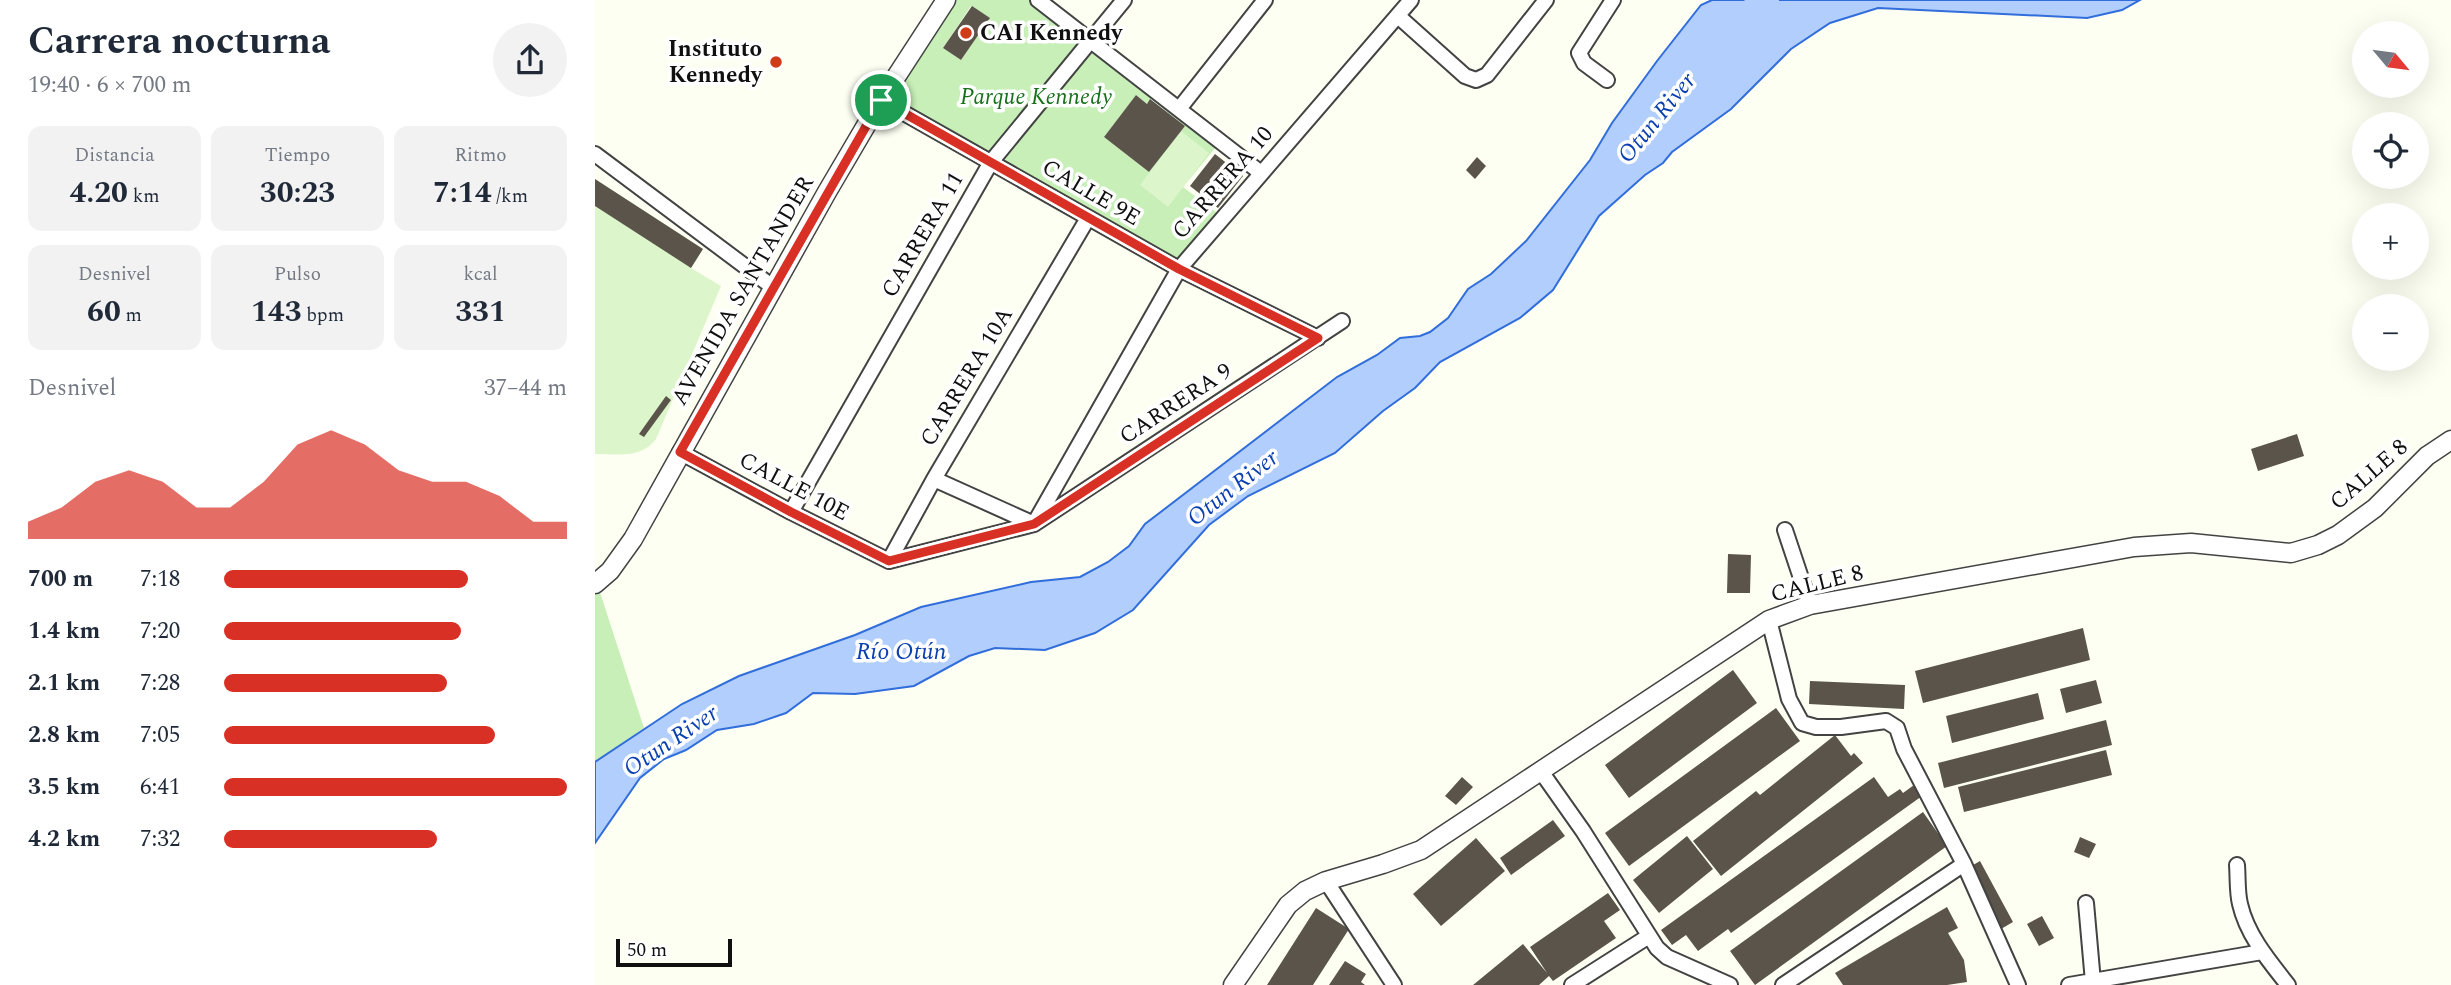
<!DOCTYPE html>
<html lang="es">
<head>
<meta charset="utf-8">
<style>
	:root { --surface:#fff; --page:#f2f2f3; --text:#1f2937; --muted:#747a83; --accent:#d93025 }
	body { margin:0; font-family:Spectral,serif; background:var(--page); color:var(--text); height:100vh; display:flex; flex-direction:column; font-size:26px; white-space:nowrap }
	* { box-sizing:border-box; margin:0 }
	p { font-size:23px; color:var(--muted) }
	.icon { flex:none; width:38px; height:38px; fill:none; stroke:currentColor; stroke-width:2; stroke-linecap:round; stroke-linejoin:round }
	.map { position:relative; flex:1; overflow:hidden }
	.side { display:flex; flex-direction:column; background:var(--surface); width:595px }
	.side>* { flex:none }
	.needle { width:46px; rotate:119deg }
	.buttons { position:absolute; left:1757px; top:21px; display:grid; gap:14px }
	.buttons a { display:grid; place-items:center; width:77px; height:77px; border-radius:50%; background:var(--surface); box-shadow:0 7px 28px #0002; font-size:35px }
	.scale { position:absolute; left:21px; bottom:18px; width:116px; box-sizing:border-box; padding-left:7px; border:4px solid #101010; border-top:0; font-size:19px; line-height:24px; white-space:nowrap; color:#101010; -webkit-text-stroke:5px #fff; paint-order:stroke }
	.pin { position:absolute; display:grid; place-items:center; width:60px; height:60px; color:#fff; margin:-30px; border:4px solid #fff; border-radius:50%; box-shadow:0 2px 7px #0007 }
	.round { display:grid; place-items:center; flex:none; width:74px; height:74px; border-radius:37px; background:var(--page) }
	.headline { display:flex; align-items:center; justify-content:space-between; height:119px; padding:0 28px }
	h1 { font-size:38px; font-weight:700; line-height:52px }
	.stats { display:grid; grid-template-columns:repeat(3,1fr); gap:10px; height:119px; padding:7px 28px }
	.stats div { display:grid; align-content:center; border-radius:14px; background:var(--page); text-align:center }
	.stats b { font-size:30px; font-weight:700 }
	.stats small { font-size:19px; font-weight:400 }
	.stats p { font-size:19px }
	.chart { height:196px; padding:14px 28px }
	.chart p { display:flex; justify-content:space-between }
	.chart svg { width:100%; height:126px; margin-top:7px; fill:var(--accent); opacity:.7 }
	ul { padding:0 28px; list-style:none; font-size:23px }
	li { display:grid; grid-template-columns:112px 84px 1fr; align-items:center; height:52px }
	li i { height:18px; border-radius:9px; background:var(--accent) }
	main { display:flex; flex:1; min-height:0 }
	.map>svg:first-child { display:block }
</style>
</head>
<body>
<main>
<section class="side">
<div class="headline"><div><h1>Carrera nocturna</h1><p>19:40 · 6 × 700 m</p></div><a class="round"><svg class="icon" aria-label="share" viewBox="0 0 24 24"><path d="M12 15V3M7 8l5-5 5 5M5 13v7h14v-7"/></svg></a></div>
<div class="stats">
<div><p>Distancia</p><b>4.20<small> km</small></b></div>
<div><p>Tiempo</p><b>30:23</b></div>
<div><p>Ritmo</p><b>7:14<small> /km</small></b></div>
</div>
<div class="stats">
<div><p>Desnivel</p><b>60<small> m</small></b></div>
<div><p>Pulso</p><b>143<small> bpm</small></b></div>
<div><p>kcal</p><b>331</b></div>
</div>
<div class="chart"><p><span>Desnivel</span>37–44 m</p>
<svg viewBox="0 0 160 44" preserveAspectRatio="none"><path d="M0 44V38L10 33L20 24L30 20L40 24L50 33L60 33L70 24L80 11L90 6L100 11L110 20L120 24L130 24L140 29L150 38L160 38V44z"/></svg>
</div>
<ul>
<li><b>700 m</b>7:18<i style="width:71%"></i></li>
<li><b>1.4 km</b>7:20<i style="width:69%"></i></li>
<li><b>2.1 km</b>7:28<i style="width:65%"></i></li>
<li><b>2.8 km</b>7:05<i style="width:79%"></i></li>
<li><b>3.5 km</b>6:41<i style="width:100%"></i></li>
<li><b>4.2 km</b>7:32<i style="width:62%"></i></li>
</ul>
</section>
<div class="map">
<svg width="1856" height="985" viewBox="0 0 1856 985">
	<rect width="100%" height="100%" fill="#fefff3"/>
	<path fill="#c7efb7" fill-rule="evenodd" d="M 351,0 L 443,0 L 625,142 L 588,187 L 628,217 L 584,269 L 286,100 ZM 376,6 L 394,19 L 366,60 L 348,48 ZM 541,95 L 552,104 L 556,99 L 590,126 L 554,172 L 509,137 Z
		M 2,583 L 49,728 L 0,762 L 0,584 Z"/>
	<path fill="#dcf5ca" d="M 586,131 L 614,153 L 573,207 L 545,185 Z
		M 0,179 L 108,249 L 96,268 L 126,286 L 61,439 C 46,459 22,454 0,454 Z"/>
	<path fill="#b1cefc" stroke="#316edb" stroke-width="2" d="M 1117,0 L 1155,0 C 1121,32 1090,65 1062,102 L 1063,113 L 1076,108 L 1110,76 L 1180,0 L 1545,0 L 1527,10 L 1492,18 L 1283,8 L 1235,23 L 1196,49 L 1136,109 L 1077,152 L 1068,163 L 1050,175 L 1004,216 L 958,290 L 925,318 L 845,362 L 820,388 L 788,411 L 740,453 L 653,496 L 614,525 L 538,610 L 500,633 L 450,650 L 400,648 L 374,656 L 319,686 L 260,694 L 218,693 L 191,713 L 159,724 L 122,730 L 91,750 L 69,759 L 45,778 L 0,843 L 0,762 L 87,704 L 144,676 L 260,635 L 326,607 L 436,582 L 485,577 L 513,562 L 534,546 L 550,524 L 742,377 L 782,355 L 805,338 L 825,336 L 835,332 L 853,318 L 873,289 L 896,274 L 931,241 L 995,160 L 1017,123 L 1062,61 L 1106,5 Z"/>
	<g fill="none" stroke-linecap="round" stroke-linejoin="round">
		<path stroke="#b1cefc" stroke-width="28" d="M 1041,142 L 1113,56 L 1170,0"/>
	</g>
	<path fill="#5a544b" d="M 377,6 L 395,18 L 366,60 L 348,48 Z
		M 541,95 L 552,104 L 555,99 L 590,126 L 554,172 L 509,137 Z
		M 620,154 L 648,176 L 623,208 L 595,186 Z
		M 882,157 L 891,166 L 880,179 L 871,170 Z
		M 0,179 L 108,249 L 96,268 L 0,206 Z
		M 71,396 L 76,400 L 49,437 L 44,434 Z
		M 1702,434 L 1709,456 L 1663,471 L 1656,449 Z
		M 1133,554 L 1156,555 L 1155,593 L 1132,593 Z
		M 1488,628 L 1495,660 L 1328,703 L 1320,671 Z
		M 1138,670 L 1162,703 L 1034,798 L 1010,765 Z
		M 1501,680 L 1507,703 L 1471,713 L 1465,689 Z
		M 1215,681 L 1310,685 L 1309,709 L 1214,704 Z
		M 1443,693 L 1449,719 L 1357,743 L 1351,716 Z
		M 1181,708 L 1205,741 L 1034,866 L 1010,833 Z
		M 1511,720 L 1517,745 L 1349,788 L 1343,763 Z
		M 1240,735 L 1256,756 L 1259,753 L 1268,763 L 1126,876 L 1098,841 L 1161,791 L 1165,795 Z
		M 1511,750 L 1517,775 L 1369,812 L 1363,787 Z
		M 867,777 L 878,787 L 861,805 L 850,796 Z
		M 1279,777 L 1293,797 L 1305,789 L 1308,793 L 1319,785 L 1327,796 L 1136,933 L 1133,929 L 1103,951 L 1091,935 L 1077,945 L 1066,930 Z
		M 1328,812 L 1352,846 L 1160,985 L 1135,951 Z
		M 958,820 L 970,836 L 916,875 L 905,858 Z
		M 1092,836 L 1118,869 L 1064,913 L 1038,880 Z
		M 1485,837 L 1501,844 L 1494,858 L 1479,852 Z
		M 881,838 L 910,871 L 846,926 L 818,894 Z
		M 1385,861 L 1418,922 L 1406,929 L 1373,868 Z
		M 1013,893 L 1025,910 L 1009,921 L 1021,938 L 958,981 L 954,976 L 944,985 L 878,985 L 928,944 L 952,973 L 935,947 Z
		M 1352,907 L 1363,928 L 1353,933 L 1369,960 L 1372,982 L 1352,985 L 1248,985 L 1240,973 Z
		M 721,908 L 754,929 L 718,985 L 672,985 Z
		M 1447,916 L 1459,938 L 1444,946 L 1432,924 Z
		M 750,961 L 771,974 L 766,982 L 770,985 L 734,985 Z"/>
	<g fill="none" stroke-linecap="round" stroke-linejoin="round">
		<g stroke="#434343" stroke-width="18">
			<path id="minor" d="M 443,0 L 666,173
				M 803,16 L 870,76 L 881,80 L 892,75 L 951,0
				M 1012,80 L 989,63 L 984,53 L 1018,0
				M 286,100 L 584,269 L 723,338
				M 584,109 L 670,0
				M 0,154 L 179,288
				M 85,452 L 196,512 L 294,561
				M 339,479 L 439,524
				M 196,512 L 396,162 L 529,0
				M 439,524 L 584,269 L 816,0
				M 1190,530 L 1215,605
				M 294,561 L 439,524 L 747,321
				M 294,561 L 339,479 L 493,218
				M 1174,620 L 1194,699 L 1207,723 L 1221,727 L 1246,727 L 1291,721 L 1302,728 L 1309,749 L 1369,864 L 1423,985
				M 945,770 L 988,831 L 1062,948 L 1072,957 L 1135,985
				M 1642,865 C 1643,878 1642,892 1645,904 C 1652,935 1674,961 1693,985
				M 731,881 L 799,985
				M 1491,903 L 1498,982
				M 977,985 L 1054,936
				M 1188,985 L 1369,864
				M 1474,985 L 1667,952"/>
		</g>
		<g stroke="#434343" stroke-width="21">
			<path id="tertiary" d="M 0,584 L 15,571 L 38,539 L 232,192 L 286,100 L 351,0
				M 638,985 L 693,905 L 710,891 L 731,881 L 788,864 L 826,850 L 1174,620 L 1215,605 L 1539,547 L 1596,543 L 1696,553 L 1723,545 L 1743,535 L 1780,508 L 1832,456 L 1856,440"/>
		</g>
		<use href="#minor" stroke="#fff" stroke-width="14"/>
		<use href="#tertiary" stroke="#fff" stroke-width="18"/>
	</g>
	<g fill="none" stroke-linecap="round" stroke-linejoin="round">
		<g stroke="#fff" stroke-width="14">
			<path id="route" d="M 286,100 L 584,269 L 723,338 L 439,524 L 294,561 L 196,512 L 85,452 Z"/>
		</g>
		<use href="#route" stroke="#d93025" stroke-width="9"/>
	</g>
	<g fill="#d03b18" stroke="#fff" stroke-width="2.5">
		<circle cx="371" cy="33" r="7"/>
		<circle cx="181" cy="62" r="7"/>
	</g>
	<g text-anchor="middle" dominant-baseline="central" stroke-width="7" stroke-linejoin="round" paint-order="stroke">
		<g font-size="23" font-weight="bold" fill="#101010" stroke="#fff" text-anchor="start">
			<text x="385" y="33">CAI Kennedy</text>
			<text x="167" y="49" text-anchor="end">Instituto<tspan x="167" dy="26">Kennedy</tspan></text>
		</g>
		<g font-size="23" font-style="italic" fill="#18701b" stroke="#fff">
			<text x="441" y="97">Parque Kennedy</text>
		</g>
		<g font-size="23" fill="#101010" stroke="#fff">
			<text transform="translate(628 183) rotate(-49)">CARRERA 10</text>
			<text transform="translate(496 193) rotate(30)">CALLE 9E</text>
			<text transform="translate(328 235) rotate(-60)">CARRERA 11</text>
			<text transform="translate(148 291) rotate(-60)">AVENIDA SANTANDER</text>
			<text transform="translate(372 377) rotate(-59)">CARRERA 10A</text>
			<text transform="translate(581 404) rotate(-33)">CARRERA 9</text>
			<text transform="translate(1774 475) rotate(-41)">CALLE 8</text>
			<text transform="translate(199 487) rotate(28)">CALLE 10E</text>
			<text transform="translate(1222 584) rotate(-14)">CALLE 8</text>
		</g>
		<g font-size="24" font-style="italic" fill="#0a40b0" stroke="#fff">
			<text transform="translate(1062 118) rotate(-51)">Otun River</text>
			<text transform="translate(638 488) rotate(-38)">Otun River</text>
			<text x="306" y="652">Río Otún</text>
			<text transform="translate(76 741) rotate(-34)">Otun River</text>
		</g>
	</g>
</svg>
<div class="buttons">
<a><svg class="needle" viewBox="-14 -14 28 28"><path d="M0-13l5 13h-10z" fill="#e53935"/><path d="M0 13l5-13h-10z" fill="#747a83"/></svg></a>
<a><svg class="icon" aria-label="locate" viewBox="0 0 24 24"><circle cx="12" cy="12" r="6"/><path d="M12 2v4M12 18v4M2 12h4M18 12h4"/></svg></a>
<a>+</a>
<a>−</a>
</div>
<div class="scale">50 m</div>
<div class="pin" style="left:286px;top:100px;background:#1e9e55"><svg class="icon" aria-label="arrive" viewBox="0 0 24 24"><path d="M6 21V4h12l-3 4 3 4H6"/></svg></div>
</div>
</main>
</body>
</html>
